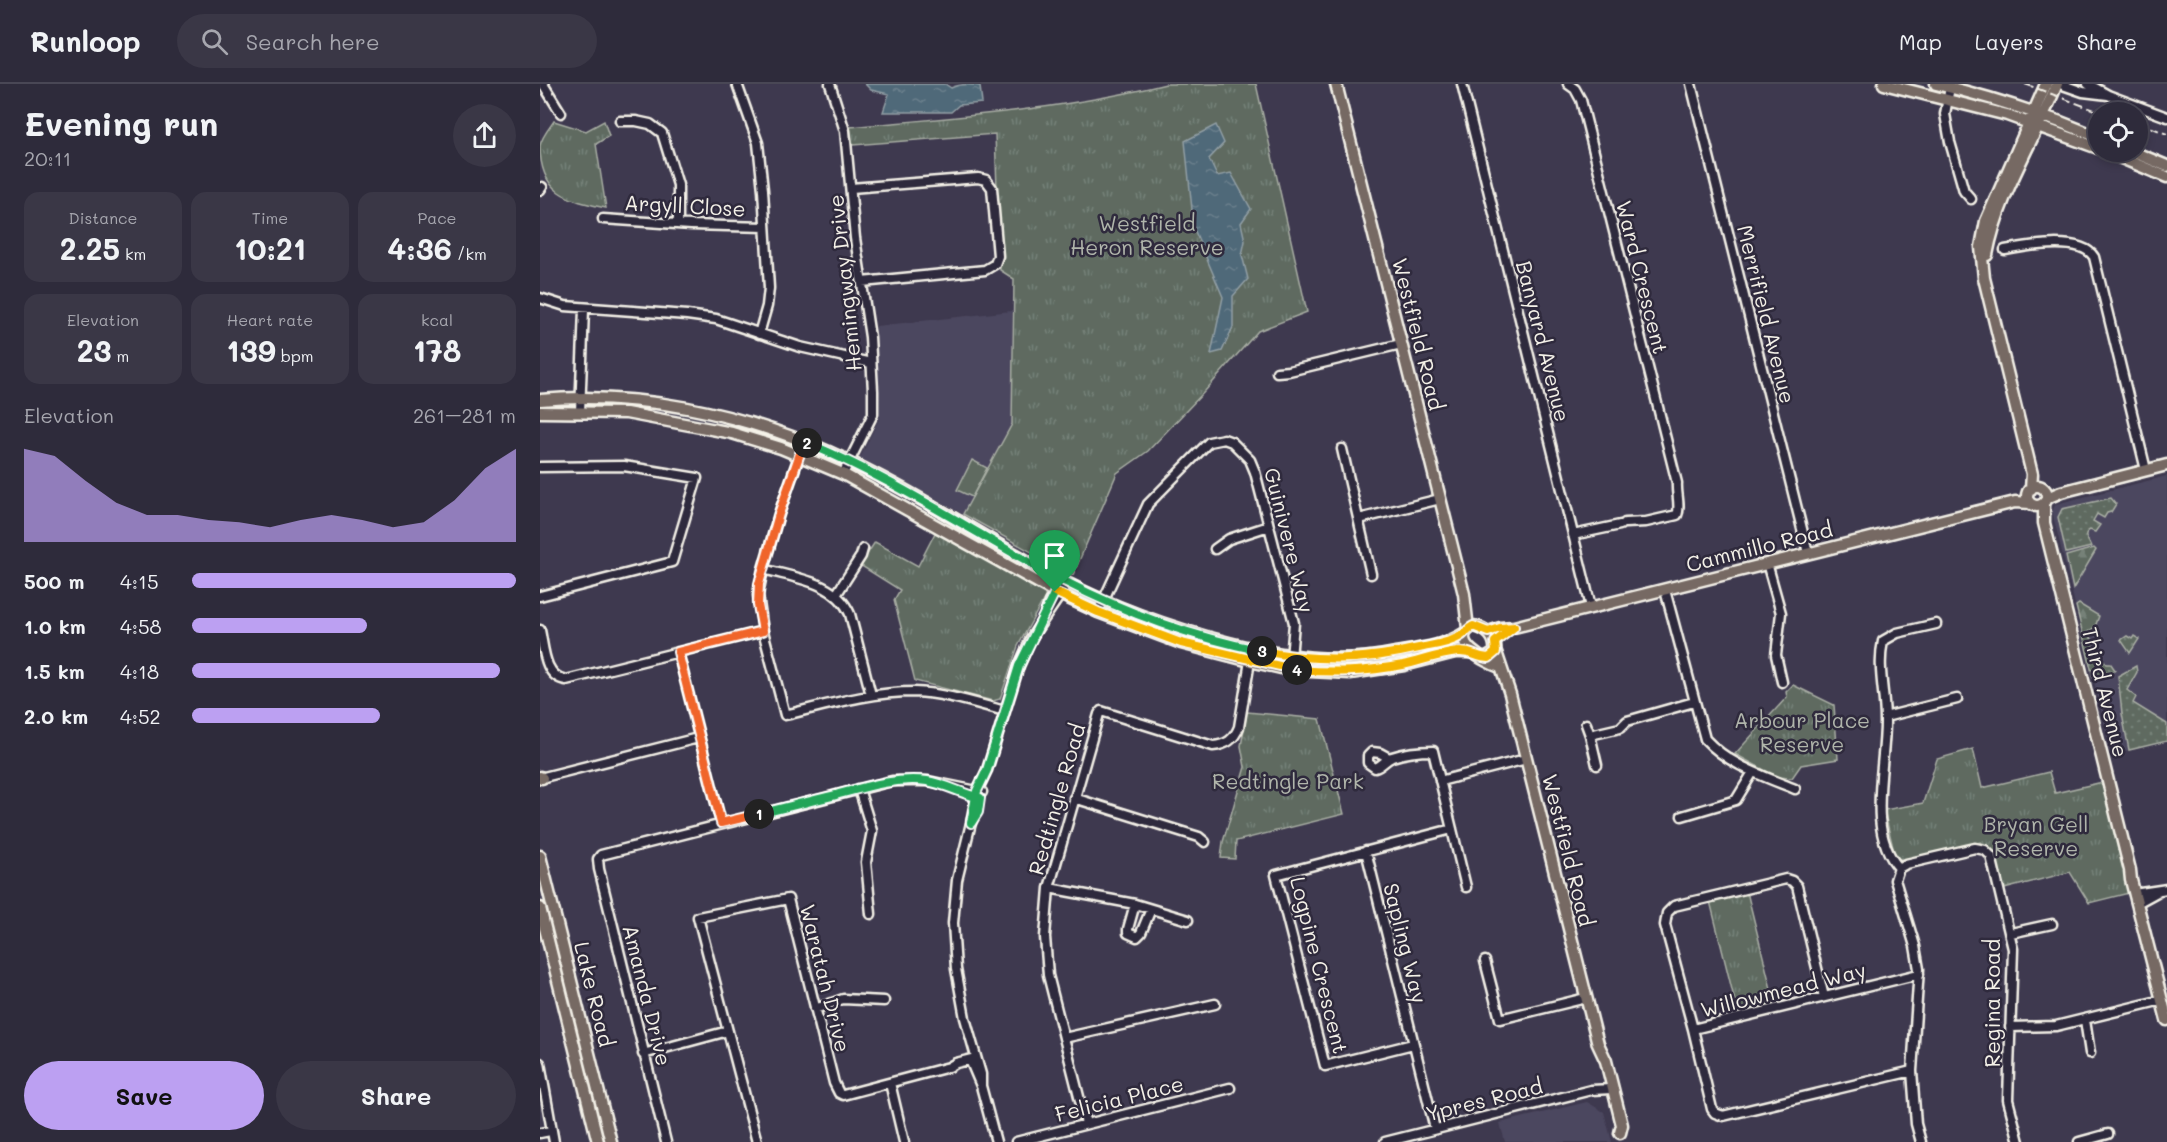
<!DOCTYPE html>
<html lang="en">
<head>
<meta charset="utf-8">
<style>
	:root { --surface:#2e2b3b; --page:#3a3746; --text:#f1f3f6; --muted:#a7a7af; --line:#494755; --accent:#bca0f2 }
	body { margin:0; font-family:Mali,sans-serif; background:var(--page); color:var(--text); height:100vh; display:flex; flex-direction:column; font-size:22px; white-space:nowrap }
	* { box-sizing:border-box; margin:0 }
	p { font-size:20px; color:var(--muted) }
	.icon { flex:none; width:33px; height:33px; fill:none; stroke:currentColor; stroke-width:2; stroke-linecap:round; stroke-linejoin:round }
	.map { position:relative; flex:1; overflow:hidden }
	.sheet { display:flex; flex-direction:column; background:var(--surface); width:540px }
	.sheet>* { flex:none }
	.tools { position:absolute; left:1548px; top:18px; display:grid; gap:12px }
	.tools a { display:grid; place-items:center; width:60px; height:60px; border-radius:50%; background:var(--surface); box-shadow:0 3px 9px #0003,0 0 0 2px var(--line); font-size:30px }
	.pin { position:absolute; display:grid; place-items:center; width:51px; height:51px; color:#fff; margin:-62px -26px; border-radius:50% 50% 50% 0; rotate:-45deg; box-shadow:0 0 6px #0007 }
	.pin .icon { rotate:45deg }
	.km { position:absolute; width:30px; height:30px; margin:-15px; border-radius:50%; background:#222; color:#fff; font-size:16px; line-height:30px; text-align:center }
	.round { display:grid; place-items:center; flex:none; width:63px; height:63px; border-radius:32px; background:var(--page) }
	.overview { display:flex; align-items:center; justify-content:space-between; height:102px; padding:0 24px }
	h1 { font-size:33px; font-weight:700; line-height:45px }
	.metrics { display:grid; grid-template-columns:repeat(3,1fr); gap:9px; height:102px; padding:6px 24px }
	.metrics div { display:grid; align-content:center; border-radius:15px; background:var(--page); text-align:center }
	.metrics b { font-size:30px; font-weight:700 }
	.metrics small { font-size:16px; font-weight:400 }
	.metrics p { font-size:16px }
	.chart { height:168px; padding:12px 24px }
	.chart p { display:flex; justify-content:space-between }
	.chart svg { width:100%; height:108px; margin-top:6px; fill:var(--accent); opacity:.7 }
	.cta { display:flex; gap:12px; margin-top:auto; padding:12px 24px }
	.cta a { flex:1; height:69px; border-radius:36px; background:var(--accent); color:#111; font-size:24px; font-weight:700; line-height:69px; text-align:center }
	.cta a+a { background:var(--page); color:var(--text) }
	ul { padding:0 24px; list-style:none; font-size:20px }
	li { display:grid; grid-template-columns:96px 72px 1fr; align-items:center; height:45px }
	li i { height:15px; border-radius:8px; background:var(--accent) }
	header { display:flex; align-items:center; gap:36px; box-sizing:border-box; height:84px; padding:0 30px; background:var(--surface); border-bottom:2px solid var(--line) }
	header strong { font-size:28px }
	nav { display:flex; gap:33px; margin-inline-start:auto; font-size:21px }
	.search { width:420px; height:54px; background:var(--page); display:flex; align-items:center; gap:15px; box-sizing:border-box; padding:0 21px; border-radius:33px; color:var(--muted); font-size:22px }
	main { display:flex; flex:1; min-height:0 }
	.map>svg:first-child { display:block }
</style>
</head>
<body>
<header>
<strong>Runloop</strong>
<div class="search"><svg class="icon" aria-label="search" viewBox="0 0 24 24"><circle cx="10" cy="10" r="6"/><path d="M15 15l6 6"/></svg>Search here</div>
<nav><a>Map</a><a>Layers</a><a>Share</a></nav>
</header>
<main>
<section class="sheet">
<div class="overview"><div><h1>Evening run</h1><p>20:11</p></div><a class="round"><svg class="icon" aria-label="share" viewBox="0 0 24 24"><path d="M12 15V3M7 8l5-5 5 5M5 13v7h14v-7"/></svg></a></div>
<div class="metrics">
<div><p>Distance</p><b>2.25<small> km</small></b></div>
<div><p>Time</p><b>10:21</b></div>
<div><p>Pace</p><b>4:36<small> /km</small></b></div>
</div>
<div class="metrics">
<div><p>Elevation</p><b>23<small> m</small></b></div>
<div><p>Heart rate</p><b>139<small> bpm</small></b></div>
<div><p>kcal</p><b>178</b></div>
</div>
<div class="chart"><p><span>Elevation</span>261–281 m</p>
<svg viewBox="0 0 160 44" preserveAspectRatio="none"><path d="M0 44V6L10 9L20 19L30 28L40 33L50 33L60 35L70 36L80 38L90 35L100 33L110 35L120 38L130 36L140 27L150 14L160 6V44z"/></svg>
</div>
<ul>
<li><b>500 m</b>4:15<i style="width:100%"></i></li>
<li><b>1.0 km</b>4:58<i style="width:54%"></i></li>
<li><b>1.5 km</b>4:18<i style="width:95%"></i></li>
<li><b>2.0 km</b>4:52<i style="width:58%"></i></li>
</ul>
<div class="cta"><a>Save</a><a>Share</a></div>
</section>
<div class="map">
<svg width="1627" height="1058" viewBox="0 0 1627 1058">
	<defs>
		<pattern id="grass-dots" width="8" height="8" patternUnits="userSpaceOnUse" patternTransform="scale(1.5)"><rect width="8" height="8" fill="#5e6b61"/><path d="M2 2h.1M6 6h.1" fill="none" stroke="#768178" stroke-width="1.8" stroke-linecap="round"/></pattern>
		<pattern id="forest-firs" width="22" height="20" patternUnits="userSpaceOnUse" patternTransform="scale(1.5)"><rect width="22" height="20" fill="#5e6b61"/><path d="M5 1l3.5 6h-7zM16 11l3.5 6h-7z" fill="#768178"/></pattern>
		<pattern id="park-tufts" width="24" height="20" patternUnits="userSpaceOnUse" patternTransform="scale(1.5)"><rect width="24" height="20" fill="#5e6b61"/><path d="M3 7l-1-3M5 7V3M7 7l1-3M15 17l-1-3M17 17v-4M19 17l1-3" fill="none" stroke="#768178"/></pattern>
		<pattern id="water-ripples" width="26" height="14" patternUnits="userSpaceOnUse" patternTransform="scale(1.5)"><rect width="26" height="14" fill="#506979"/><path d="M2 4q2-2 4 0t4 0M15 11q2-2 4 0t4 0" fill="none" stroke="#6a7f8c"/></pattern>
	</defs>
	<rect width="100%" height="100%" fill="#3e394f"/>
	<filter id="ink" filterUnits="userSpaceOnUse"><feTurbulence type="fractalNoise" baseFrequency=".0167" numOctaves="2"/><feDisplacementMap in="SourceGraphic" scale="12" xChannelSelector="R" yChannelSelector="G"/><feConvolveMatrix kernelMatrix="1 2 1 2 8 2 1 2 1" color-interpolation-filters="sRGB"/></filter>
	<g filter="url(#ink)">
		<path fill="#4c475f" d="M 472,227 L 472,340 L 423,430 L 320,374 L 340,333 L 336,242 Z
			M 1627,392 L 1627,657 L 1572,670 L 1512,427 L 1516,420 Z
			M 1047,1018 L 1064,1028 L 1072,1058 L 965,1058 L 960,1039 Z"/>
		<path fill="url(#grass-dots)" stroke="#a9aea4" stroke-width="1.5" d="M 1571,414 L 1576,420 L 1571,428 L 1567,429 L 1564,434 L 1557,430 L 1553,437 L 1560,441 L 1555,448 L 1550,446 C 1541,451 1549,456 1551,463 L 1526,469 L 1518,433 L 1522,425 Z
			M 1547,548 L 1554,558 L 1552,559 L 1557,569 L 1567,580 L 1571,580 L 1575,586 L 1574,587 L 1553,593 L 1543,551 Z
			M 1587,552 L 1592,555 L 1594,552 L 1599,555 L 1590,569 L 1581,556 Z
			M 1596,582 L 1597,588 L 1587,606 L 1596,613 L 1593,619 L 1627,640 L 1627,657 L 1589,666 L 1582,630 L 1578,592 Z"/>
		<path fill="url(#forest-firs)" stroke="#a9aea4" stroke-width="1.5" d="M 1554,464 L 1556,466 L 1533,505 L 1526,472 Z
			M 1539,520 L 1559,532 L 1555,543 L 1543,551 L 1536,522 Z"/>
		<path fill="url(#park-tufts)" stroke="#a9aea4" stroke-width="1.5" d="M 626,0 L 716,0 L 767,228 L 718,247 L 665,307 L 608,367 L 577,389 L 533,491 L 423,430 L 472,340 L 474,195 L 460,186 L 455,50 L 313,61 L 310,43 C 416,33 522,26 626,0 Z
			M 14,37 L 46,47 L 64,37 L 69,52 L 56,60 L 66,124 C 28,116 0,110 0,62 C 1,54 9,44 14,37 Z
			M 395,449 L 433,465 L 505,507 L 505,513 L 478,562 L 460,615 L 453,617 L 375,597 L 354,516 L 360,506 L 320,481 L 335,458 L 378,482 Z
			M 1253,601 L 1294,621 L 1298,675 L 1261,681 L 1252,694 L 1237,693 L 1195,670 L 1247,613 L 1246,608 Z
			M 707,628 L 780,635 L 804,730 L 696,757 L 695,775 L 681,774 L 683,758 L 705,683 L 701,662 Z
			M 1433,665 L 1442,704 L 1509,688 L 1515,709 L 1563,698 L 1589,809 L 1549,819 L 1530,788 L 1464,805 L 1454,767 L 1441,758 L 1368,775 L 1360,775 L 1355,772 L 1344,726 L 1383,719 L 1397,675 Z
			M 1207,808 L 1235,921 L 1198,930 L 1170,817 Z"/>
		<path fill="#5e6b61" stroke="#a9aea4" stroke-width="1.5" d="M 432,376 L 447,384 L 432,413 L 417,406 Z"/>
		<path fill="url(#water-ripples)" stroke="#929fa5" stroke-width="1.5" d="M 325,0 L 405,0 L 411,4 C 419,0 431,0 440,2 L 442,19 L 419,21 L 411,28 L 343,28 L 349,10 L 331,6 Z
			M 676,41 L 684,59 L 669,75 L 677,92 L 691,89 L 711,125 L 701,139 L 705,157 L 702,171 L 708,195 L 693,212 L 693,243 L 682,267 L 671,270 L 683,213 L 654,145 L 645,57 Z"/>
		<g fill="none" stroke-linecap="round" stroke-linejoin="round">
			<g stroke="#f4f1e8" stroke-width="13">
				<path id="minor" d="M 3,0 L 21,29
					M 197,0 L 218,59 L 223,106 L 229,204 L 227,222 L 219,250
					M 290,0 L 305,47 L 315,154 L 330,253 L 333,307 L 333,330 L 303,390
					M 922,0 L 1051,523
					M 1028,0 L 1035,5 L 1041,16 L 1137,399 C 1136,409 1141,423 1137,431 L 1106,438 L 1085,439
					M 1151,0 L 1268,469
					M 1520,0 L 1543,8 L 1568,11
					M 1548,0 L 1568,11 L 1627,33
					M 1410,3 L 1405,30 L 1410,58 L 1424,107 L 1431,115
					M 80,37 L 96,37 L 110,40 L 122,49 L 138,101 L 138,140
					M 311,104 L 438,94 L 446,96 L 452,104 L 458,172 L 455,180 L 445,186 L 322,198
					M 0,106 L 2,103
					M 63,135 L 151,141 L 225,143
					M 1465,166 C 1486,162 1541,152 1554,173 L 1606,386
					M 0,214 L 25,222 L 147,231 L 176,235 L 260,263 L 331,279
					M 737,288 L 749,287 L 861,260
					M 40,328 L 44,225
					M 264,358 L 239,430 L 223,485 L 218,511 L 223,547 L 245,631 C 287,621 330,608 374,608 C 404,609 435,619 465,627
					M 802,365 L 831,490
					M 0,383 L 84,382 L 157,394 L 132,478 L 0,512
					M 819,435 L 900,415
					M 1033,451 L 1080,441
					M 675,465 L 689,455 L 729,442
					M 1227,479 L 1241,529 L 1236,571 L 1242,598
					M 223,485 C 254,494 296,497 310,530 L 331,611
					M 1125,506 L 1165,655 C 1189,681 1223,692 1255,705
					M 296,511 L 321,472 L 323,465
					M 506,528 L 509,518 L 522,496
					M 558,528 L 608,420 L 669,358 L 684,355 L 692,358 L 710,376 L 715,388 L 754,539 L 750,586
					M 0,546 C 4,564 4,593 26,596 L 223,547
					M 138,568 L 181,739
					M 1345,633 L 1417,615
					M 1046,640 L 1050,651
					M 849,674 L 840,669 L 832,668 L 828,672 L 828,679 L 835,684 C 842,682 845,676 852,673 C 864,669 880,667 893,667 L 926,803
					M 1057,681 L 1050,651 L 1080,644 L 1087,637 L 1154,618
					M 0,694 L 158,654
					M 900,697 L 986,675
					M 319,705 L 332,747 L 326,778 L 331,830
					M 534,714 L 659,753 L 665,758
					M 1142,732 L 1196,716 L 1213,688
					M 826,767 L 895,1045
					M 1359,784 L 1366,780 L 1435,764 L 1445,766 L 1451,772 L 1473,865 L 1468,1016 L 1479,1058
					M 509,804 L 595,820 L 648,836
					M 1594,810 L 1627,805
					M 1597,819 L 1617,808
					M 595,820 L 588,845 L 588,849 L 597,853 L 601,849 L 611,825
					M 1471,849 L 1512,840
					M 945,877 L 960,935 L 1046,914
					M 275,925 L 303,915 L 344,917
					M 1545,936 L 1550,969
					M 1470,943 L 1516,942 L 1622,916
					M 1153,945 L 1125,841 L 1127,829 L 1134,822 L 1246,795 L 1252,797 L 1257,802 L 1284,913
					M 524,954 L 675,920
					M 873,960 L 785,982 L 736,791 L 912,745
					M 103,970 L 188,947
					M 430,976 L 441,1002 L 456,1058
					M 0,979 L 14,1058
					M 1372,987 L 1183,1032 L 1175,1029 L 1172,1025 L 1153,945 L 1379,890
					M 350,999 L 364,1058
					M 441,1002 L 441,990 L 425,934 L 416,885 L 413,839 L 417,796 L 431,739 L 437,707 L 447,686 L 479,582 L 491,554 L 523,507
					M 546,1040 L 508,891 L 505,853 L 509,804 L 559,630 L 561,627 L 673,662 C 686,661 694,656 699,643 L 712,565
					M 0,1049 L 10,1047
					M 126,1058 L 59,785 L 58,775 L 61,771 L 352,697 L 388,697 L 442,708
					M 217,1058 L 158,833 L 248,815 L 294,999 L 299,1009 L 303,1011 L 409,983 L 416,979 L 436,974
					M 476,1058 L 690,1004
					M 845,1058 L 1051,1006 L 1072,1005
					M 1381,1058 L 1376,1040 L 1372,987 L 1379,885 L 1375,862 L 1355,796 L 1359,784 C 1325,747 1346,681 1345,636 C 1345,609 1337,583 1343,557 L 1357,549 L 1396,540
					M 1539,1058 L 1568,1050"/>
			</g>
			<g stroke="#f4f1e8" stroke-width="15">
				<path id="major" d="M 796,0 L 924,510 L 928,545
					M 1344,0 L 1467,31 L 1558,64
					M 1396,0 C 1451,13 1506,31 1558,53
					M 1567,68 L 1627,93
					M 1593,68 L 1627,82
					M 1447,171 C 1458,111 1494,57 1517,0
					M 0,316 C 97,307 200,329 289,368 C 370,404 444,455 523,497 C 576,525 631,544 689,559 C 744,573 798,581 855,569 C 878,565 906,562 925,549
					M 0,328 L 86,329 L 192,349 L 241,364 L 303,390 L 515,508 L 558,528 L 641,559 L 710,577 L 750,586 L 810,589 L 864,581 L 915,568 L 931,568
					M1487 412a10 10 0 1 1 20 0a10 10 0 1 1-20 0Z
					M 1491,405 L 1492,390 L 1444,194 L 1441,163 L 1446,137 L 1506,0
					M 1507,414 L 1521,408 L 1627,381
					M 1504,420 L 1504,439 L 1590,786 L 1591,796 L 1627,936
					M 948,548 L 960,544 L 974,543 L 1475,418 L 1490,419
					M 956,568 L 970,610 L 1058,960 L 1066,977 L 1082,1041 L 1080,1049
					M 945,575 L 955,569 C 957,555 948,544 933,542 C 906,557 947,579 960,583
					M 0,693 L 2,694
					M 0,772 L 71,1058
					M 0,824 L 58,1058"/>
			</g>
			<use href="#minor" stroke="#2f2a3d" stroke-width="8"/>
			<use href="#major" stroke="#766964" stroke-width="10"/>
			<path stroke="#f4f1e8" stroke-width="2" stroke-dasharray="9 4.5" stroke-linecap="butt" d="M 1485,0 L 1560,28
				M 1598,38 L 1627,50"/>
		</g>
	</g>
	<g fill="none" stroke-linecap="round" stroke-linejoin="round" filter="url(#ink)">
		<g stroke="#fff" stroke-width="12">
			<path id="split-1" d="M 219,730 C 244,724 270,717 296,711 C 325,703 356,693 387,697 C 406,700 422,710 440,714 L 438,728 L 431,739 L 437,707 L 447,686 L 479,582 L 515,508"/>
		</g>
		<g stroke="#fff" stroke-width="12">
			<path id="split-2" d="M 219,730 L 181,739 L 138,568 L 223,547 L 218,521 L 219,500 L 239,430 L 264,358 L 267,359"/>
		</g>
		<g stroke="#fff" stroke-width="12">
			<path id="split-3" d="M 267,359 C 357,396 438,452 524,497 C 586,529 653,553 722,567"/>
		</g>
		<g stroke="#fff" stroke-width="12">
			<path id="split-4" d="M 722,567 C 777,578 823,577 879,564 C 892,561 907,560 919,553 C 925,550 927,545 933,542 L 948,548 L 960,544 L 974,543 L 955,558 L 956,568 L 949,574 C 936,574 933,567 918,568 C 899,570 881,577 863,581 C 825,588 795,589 757,586"/>
		</g>
		<g stroke="#fff" stroke-width="12">
			<path id="split-5" d="M 515,508 L 558,528 L 641,559 L 757,586"/>
		</g>
		<use href="#split-1" stroke="#22a559" stroke-width="8"/>
		<use href="#split-2" stroke="#f0652b" stroke-width="8"/>
		<use href="#split-3" stroke="#22a559" stroke-width="8"/>
		<use href="#split-4" stroke="#f5b400" stroke-width="8"/>
		<use href="#split-5" stroke="#f5b400" stroke-width="8"/>
	</g>
	<g text-anchor="middle" dominant-baseline="central" stroke-width="5" stroke-linejoin="round" paint-order="stroke">
		<g font-size="21" fill="#f4f1e8" stroke="#2f2a3d">
			<text transform="translate(145 121) rotate(3)">Argyll Close</text>
			<text transform="translate(1103 193) rotate(76)">Ward Crescent</text>
			<text transform="translate(304 199) rotate(-96)">Hemingway Drive</text>
			<text transform="translate(1227 230) rotate(76)">Merrifield Avenue</text>
			<text transform="translate(879 250) rotate(76)">Westfield Road</text>
			<text transform="translate(1004 257) rotate(76)">Banyard Avenue</text>
			<text transform="translate(750 456) rotate(76)">Guinivere Way</text>
			<text transform="translate(1219 462) rotate(-14)">Cammillo Road</text>
			<text transform="translate(1566 608) rotate(76)">Third Avenue</text>
			<text transform="translate(516 715) rotate(-74)">Redtingle Road</text>
			<text transform="translate(1029 766) rotate(76)">Westfield Road</text>
			<text transform="translate(866 859) rotate(76)">Sapling Way</text>
			<text transform="translate(780 881) rotate(76)">Logpine Crescent</text>
			<text transform="translate(286 894) rotate(76)">Waratah Drive</text>
			<text transform="translate(1243 905) rotate(-14)">Willowmead Way</text>
			<text transform="translate(55 910) rotate(76)">Lake Road</text>
			<text transform="translate(108 911) rotate(76)">Amanda Drive</text>
			<text transform="translate(1451 919) rotate(-90)">Regina Road</text>
			<text transform="translate(579 1014) rotate(-14)">Felicia Place</text>
			<text transform="translate(944 1015) rotate(-14)">Ypres Road</text>
		</g>
		<g font-size="21" fill="#b0b5ab" stroke="#2f2a3d">
			<text x="607" y="138">Westfield<tspan x="607" dy="24">Heron Reserve</tspan></text>
			<text x="1262" y="635">Arbour Place<tspan x="1262" dy="24">Reserve</tspan></text>
			<text x="748" y="696">Redtingle Park</text>
			<text x="1496" y="739">Bryan Gell<tspan x="1496" dy="24">Reserve</tspan></text>
		</g>
	</g>
</svg>
<div class="tools">
<a><svg class="icon" aria-label="locate" viewBox="0 0 24 24"><circle cx="12" cy="12" r="6"/><path d="M12 2v4M12 18v4M2 12h4M18 12h4"/></svg></a>
</div>
<div class="pin" style="left:515px;top:508px;background:#1e9e55"><svg class="icon" aria-label="arrive" viewBox="0 0 24 24"><path d="M6 21V4h12l-3 4 3 4H6"/></svg></div>
<b class="km" style="left:219px;top:730px">1</b>
<b class="km" style="left:267px;top:359px">2</b>
<b class="km" style="left:722px;top:567px">3</b>
<b class="km" style="left:757px;top:586px">4</b>
</div>
</main>
</body>
</html>
